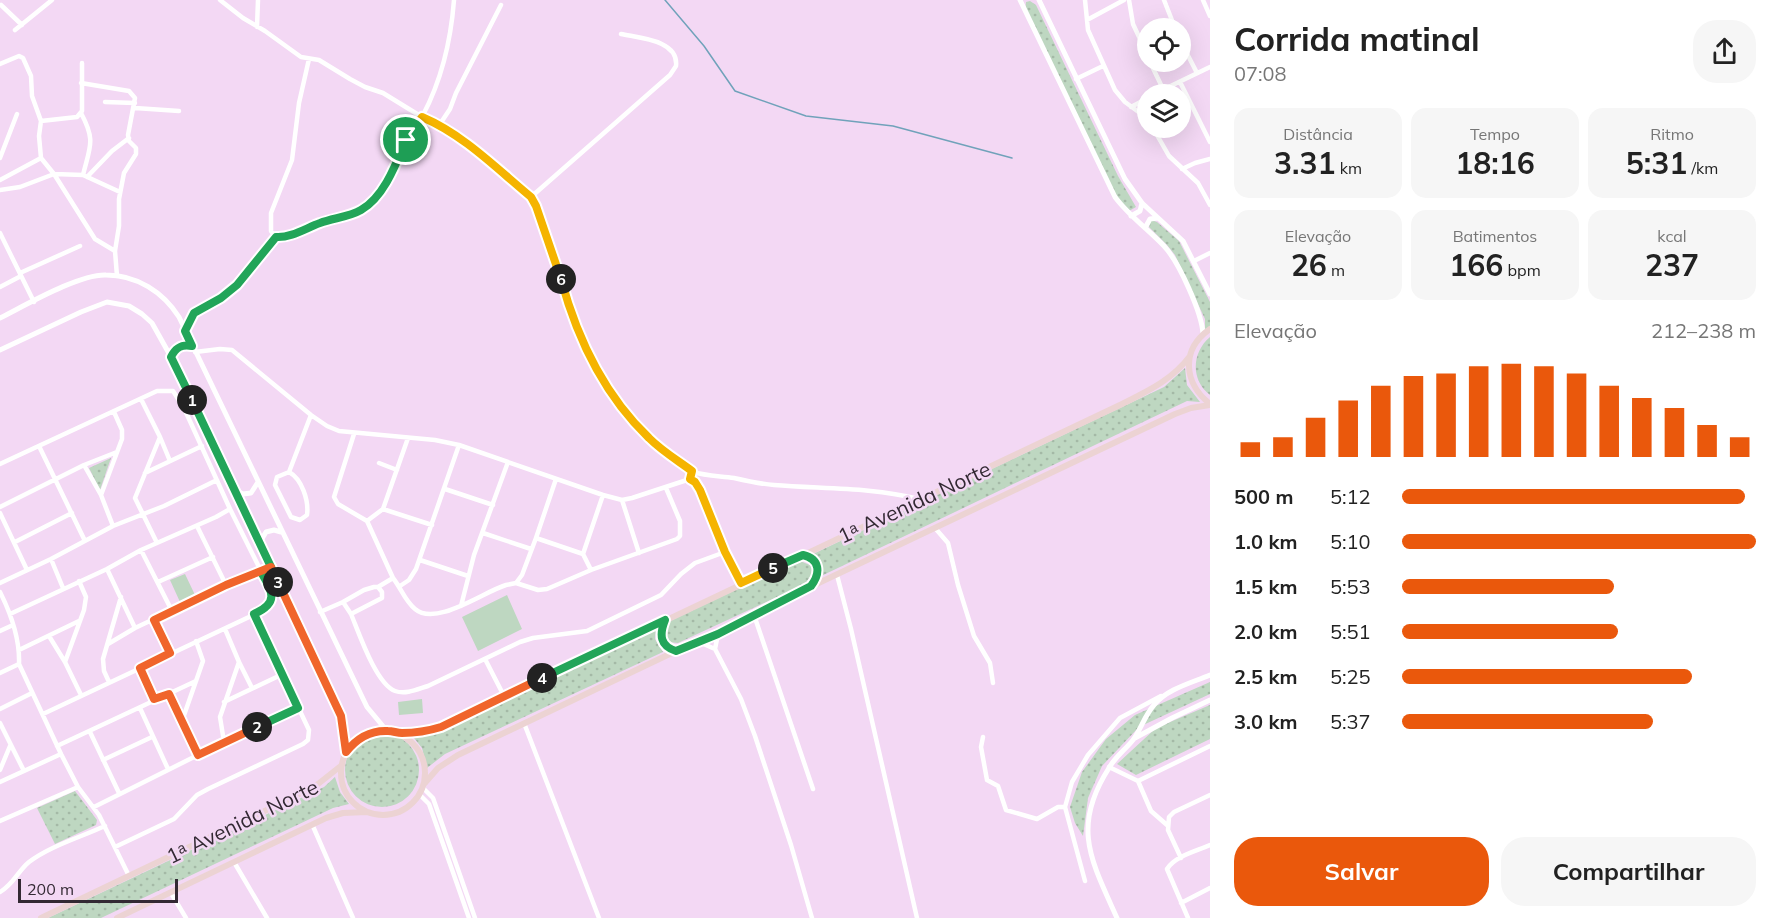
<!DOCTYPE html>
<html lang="pt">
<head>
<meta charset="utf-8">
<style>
	:root { --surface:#fff; --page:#f6f6f6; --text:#222; --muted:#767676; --accent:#ea580c }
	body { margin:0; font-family:Mulish,sans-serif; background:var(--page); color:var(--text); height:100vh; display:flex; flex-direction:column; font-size:22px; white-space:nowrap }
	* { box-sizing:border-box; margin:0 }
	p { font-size:20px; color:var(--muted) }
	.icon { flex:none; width:33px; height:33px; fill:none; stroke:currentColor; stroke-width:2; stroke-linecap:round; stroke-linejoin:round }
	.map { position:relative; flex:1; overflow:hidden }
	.details { display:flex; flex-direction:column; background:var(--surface); width:570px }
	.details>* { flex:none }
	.fabs { position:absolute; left:1137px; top:18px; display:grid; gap:12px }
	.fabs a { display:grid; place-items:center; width:54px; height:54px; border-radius:50%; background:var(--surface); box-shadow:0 6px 24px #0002; font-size:30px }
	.scale { position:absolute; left:18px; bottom:15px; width:160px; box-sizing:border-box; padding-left:6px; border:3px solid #332933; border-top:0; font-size:16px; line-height:21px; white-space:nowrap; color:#332933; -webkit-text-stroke:4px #f3d8f4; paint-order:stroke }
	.pin { position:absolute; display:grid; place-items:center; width:51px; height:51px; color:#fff; margin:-26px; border:3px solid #fff; border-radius:50%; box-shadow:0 2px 6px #0007 }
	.km { position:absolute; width:30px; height:30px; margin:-15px; border-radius:50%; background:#222; color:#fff; font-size:16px; line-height:30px; text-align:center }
	.round { display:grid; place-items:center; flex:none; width:63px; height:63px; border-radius:24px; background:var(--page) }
	.headline { display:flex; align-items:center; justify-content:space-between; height:102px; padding:0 24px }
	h1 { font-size:33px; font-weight:700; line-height:45px }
	.figures { display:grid; grid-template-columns:repeat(3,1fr); gap:9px; height:102px; padding:6px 24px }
	.figures div { display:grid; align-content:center; border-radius:15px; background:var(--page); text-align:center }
	.figures b { font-size:30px; font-weight:700 }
	.figures small { font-size:16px; font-weight:400 }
	.figures p { font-size:16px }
	.chart { height:168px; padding:12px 24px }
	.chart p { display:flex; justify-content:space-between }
	.chart svg { width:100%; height:108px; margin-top:6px; stroke:var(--accent); stroke-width:6 }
	.cta { display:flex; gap:12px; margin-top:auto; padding:12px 24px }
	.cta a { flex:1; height:69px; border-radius:24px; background:var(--accent); color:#fff; font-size:24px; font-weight:700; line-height:69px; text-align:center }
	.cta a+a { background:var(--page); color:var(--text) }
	ul { padding:0 24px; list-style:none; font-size:20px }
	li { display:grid; grid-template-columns:96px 72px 1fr; align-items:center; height:45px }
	li i { height:15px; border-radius:8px; background:var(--accent) }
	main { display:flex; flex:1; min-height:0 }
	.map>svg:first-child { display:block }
</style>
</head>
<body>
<main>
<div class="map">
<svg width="1210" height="918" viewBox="0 0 1210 918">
	<defs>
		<pattern id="grass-dots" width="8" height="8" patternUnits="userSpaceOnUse" patternTransform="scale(1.5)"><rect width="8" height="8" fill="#bed7c1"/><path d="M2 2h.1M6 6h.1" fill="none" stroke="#a4b9a6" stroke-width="1.8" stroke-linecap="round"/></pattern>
	</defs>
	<rect width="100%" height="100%" fill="#f3d8f4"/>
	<path fill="url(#grass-dots)" d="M 1030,1 L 1036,5 L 1118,176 L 1136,207 L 1129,211 L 1113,192 L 1025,12 L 1026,2 Z
		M 1151,220 L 1157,222 L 1179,241 L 1210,302 L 1210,327 L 1205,329 L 1205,319 L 1175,255 L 1167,245 L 1149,227 Z
		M 1210,337 L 1210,395 C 1190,380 1192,352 1210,337 Z
		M 1185,368 L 1187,385 L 1200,402 L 1187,401 L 817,578 L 818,562 L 813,554 L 1164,387 Z
		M 111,458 L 100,490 L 89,468 Z
		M 798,560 L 812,566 L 812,574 L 805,584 L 678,643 L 668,642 C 662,634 663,630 668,622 Z
		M 656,628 L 655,639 L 663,652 L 445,754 L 427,768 L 422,748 L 414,738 L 437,731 Z
		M 1210,682 L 1210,694 L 1139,727 L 1102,766 L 1088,798 L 1083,836 L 1075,823 L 1070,807 L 1082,772 L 1106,739 L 1135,715 Z
		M 1210,705 L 1210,739 L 1136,775 L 1117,764 L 1156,728 Z
		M345 770a37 37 0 1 1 74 0a37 37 0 1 1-74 0Z
		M 335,777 L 340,792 L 349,804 L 333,808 L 101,918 L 48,918 L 324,787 Z
		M 75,791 L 97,820 L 96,825 L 55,844 L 37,808 Z"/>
	<path fill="#bed7c1" d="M 185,574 L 195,595 L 180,602 L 170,580 Z
		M 507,595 L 522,629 L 478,651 L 462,617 Z
		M 422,699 L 423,713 L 399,715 L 398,702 Z"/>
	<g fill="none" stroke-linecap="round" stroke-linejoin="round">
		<path stroke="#70a2ba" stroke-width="1.5" d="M 665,0 L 704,46 L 735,91 L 806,116 L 893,126 L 1012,158"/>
		<path stroke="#fff" stroke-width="4.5" d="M 220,0 L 243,18 L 265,31 L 301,57 L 319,60 L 350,79 L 365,87 L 383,93 L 422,117 L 440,124 L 482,155 L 531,197 L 535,206 C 567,292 583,381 657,445 C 666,453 683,468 693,472 C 706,476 721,476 734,478 C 747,481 761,484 774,485 C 822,489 871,487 919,499
			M 1085,0 L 1088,30 L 1115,90 L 1125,102 L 1148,119
			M 1129,0 L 1133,24 L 1148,56
			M 1164,0 L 1175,28
			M 1203,0 L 1210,16
			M 1,5 L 22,25
			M 1087,20 L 1124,0
			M 257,27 L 258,0
			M 15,30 L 52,0
			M 1180,40 L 1197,73
			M 1150,62 L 1163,89
			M 0,64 L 19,56 L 23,58 L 31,76 L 32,96 L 41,121 L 39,136 L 41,158 L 54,174 L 95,239 L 115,251
			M 1076,79 L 1103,66
			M 1180,82 L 1210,142
			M 81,83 L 129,91 L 135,98 L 128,135 L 129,141 L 136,148 L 136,154 L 124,173 L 119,199 L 119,226 L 115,251 L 117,276
			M 1154,94 L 1210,67
			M 105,102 L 135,103
			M 1131,107 L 1148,98
			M 135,108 L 179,111
			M 81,113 C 96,141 90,146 83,175
			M 41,121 L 77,117 L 82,111 L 82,63
			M 440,124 L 450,109 L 456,93 L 501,5
			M 1153,128 L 1169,156 L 1198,183 L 1210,205
			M 0,158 L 17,114
			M 1182,169 L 1195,163 L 1210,159
			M 87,177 L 112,151 L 129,138
			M 0,180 L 41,158
			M 0,190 L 20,187 L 54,174 L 83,175 L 120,192
			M 531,197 L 670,75 L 676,66 C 679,40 639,38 621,34
			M 0,233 L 34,302
			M 276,237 L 271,231 L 271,213 L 292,160 L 299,103 L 309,59
			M 1194,261 L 1210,253
			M 20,273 L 80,246
			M 0,287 L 21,276
			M 185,331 C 198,301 215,305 237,285 C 252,272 262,253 276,237 L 282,238 C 296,234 308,227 321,223 C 337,217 355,216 368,205 C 388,188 396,161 407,138 C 411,129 418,123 423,115 C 441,81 451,39 454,0
			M 195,352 L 220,349 L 232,350 L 311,415 L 327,426 L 339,431 L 435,440 L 459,445 L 603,495 L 622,500 L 632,498 L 690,479 L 695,482 L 700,490 L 725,552 L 741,583
			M 141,399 L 160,437 L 135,498 L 157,543
			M 354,434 L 334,497 L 338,504 L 367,521 L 393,578 C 401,588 405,601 415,609 C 436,627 483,592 506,585 L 516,583 L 538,590 L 547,589 L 591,570 L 677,539 L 680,536 L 680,521 L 666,488
			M 160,437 L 170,461
			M 39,446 L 85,541
			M 379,463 L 397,470
			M 0,464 L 157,391 L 173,391 L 184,408 L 230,509 L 271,591 L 271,601 L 262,611 L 43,714
			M 84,465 L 101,495
			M 289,472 C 302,479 309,501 307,515 L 300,520 L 291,517 L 275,485 L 277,477 Z
			M 289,472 L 311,415
			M 145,473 L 202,446
			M 445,489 L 493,505
			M 622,500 L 639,553
			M 0,507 L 84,465 L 117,452
			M 383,509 L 432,525
			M 0,513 L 27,570
			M 367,521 L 383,509 L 408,438
			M 113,526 L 101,495 L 122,439 L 122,430 L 114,412
			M 197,526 L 226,585
			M 935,528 L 948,543 L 958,585 L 974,636 L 990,663 L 993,683
			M 483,533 L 531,549
			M 536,538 L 583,554
			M 15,542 L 72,513
			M 141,550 L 172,611
			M 51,559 L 63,588
			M 420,560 L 468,576
			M 107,569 L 135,628
			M 591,570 L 583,554 L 603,495
			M 837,575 L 851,629 L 917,918
			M 79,581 L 86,597 L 84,610 L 65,662 L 81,695
			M 158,582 L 213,557
			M 0,583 L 51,559 L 113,526 L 164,506 L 217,480
			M 516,583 L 522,575 L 536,538 L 556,479
			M 400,586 L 409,580 L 416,569 L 459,445
			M 374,587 L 378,587 L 382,592 L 382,598 L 351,614 L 343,602 L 364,590 Z
			M 378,587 L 393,578
			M 0,592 C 11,614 20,639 19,664 L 61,754 L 78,787 L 99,815 L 129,876
			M 461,606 L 474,555 L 508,462
			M 320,612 L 343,602
			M 10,614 L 107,569 L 141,550 L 216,517 L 230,509
			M 351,614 C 359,633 376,684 395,691 C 406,695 418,689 428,686 L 520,642 L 533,638 L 587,631 L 661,595 L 681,574 L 695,563 L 725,552
			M 754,615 L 813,789
			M 154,620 L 170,653
			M 0,631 L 13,625
			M 718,634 L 715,649 L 741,699 L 755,736 L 791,845 L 812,918
			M 49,636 L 65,662
			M 196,641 L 203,661 L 182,721 L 198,755
			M 699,642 L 715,649
			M 108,644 L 135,628 L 226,585 L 271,567
			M 19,650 L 79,621
			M 485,659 L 504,696
			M 239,662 L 252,688
			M 140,668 L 154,699
			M 0,673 L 19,664
			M 109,682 L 104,671 L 103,659 L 121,597
			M 169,694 L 182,721
			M 224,702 L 283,674
			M 140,708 L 168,769
			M 0,709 L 32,693
			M 0,723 L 24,771
			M 524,723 L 599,918
			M 90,732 L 119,793
			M 983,737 L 981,747 L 987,780 L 998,786 L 1006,810 L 1037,819 L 1058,807 L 1065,807
			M 224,742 L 220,717 L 239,662 L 225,629
			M 57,746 L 196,681
			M 103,760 L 152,737
			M 1109,767 L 1138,781 L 1210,746
			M 0,770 L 10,746
			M 1138,781 L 1151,811 L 1167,825
			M 0,782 L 61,754
			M 423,788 L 433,798 L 475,918
			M 420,795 L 429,804 L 469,918
			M 94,807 L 224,742 L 298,708
			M 0,821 L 78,787
			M 312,824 L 353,918
			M 115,847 L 174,819 L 197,795 L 208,789 L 303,744 L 308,740 L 309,730 L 254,614
			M 1181,858 L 1168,830 L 1169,817 L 1174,812 L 1210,795
			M 234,862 L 267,918
			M 1085,881 L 1065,807 L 1072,782 L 1088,755 L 1120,718 L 1161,696
			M 0,892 C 13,885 18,871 29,862 C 50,846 81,837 105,826
			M 171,893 L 186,918
			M 1181,903 L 1210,888
			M 1188,918 L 1167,869 C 1175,856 1197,851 1210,845"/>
		<path stroke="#fff" stroke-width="5" d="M 1020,0 L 1115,197 C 1129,216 1148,229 1164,246 C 1179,262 1202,313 1203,334
			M 1039,0 L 1125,179 L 1142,203 L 1183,241 L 1210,294
			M 1131,216 L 1140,211 L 1142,203
			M 1145,228 L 1150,219 L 1158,218
			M 0,318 C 26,305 79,274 106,275 C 137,275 163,292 179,317 L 367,707 L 387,731
			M 0,350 L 81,312 L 107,302 L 129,306 L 142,314 L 152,323 L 171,357 L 336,704 L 344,728 L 346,752
			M 171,357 C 176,347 182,343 192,347
			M 237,491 L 243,494 L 251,493 L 258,482
			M 260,542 L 266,532 L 274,530 L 281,532
			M 1135,738 L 1172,718 L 1210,700
			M 1117,918 C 1091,860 1071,827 1109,768 C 1115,757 1125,750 1133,740 C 1141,729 1145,715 1154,705 C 1167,689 1191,683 1210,675"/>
		<path stroke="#ecd3d3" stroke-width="6" d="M 1210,329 C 1180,350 1184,383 1210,404
			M 803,555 L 811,557 L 817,566 L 817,577 L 812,586
			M 664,621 C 659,635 661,646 676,651
			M341 773a42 42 0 1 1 84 0a42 42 0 1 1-84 0Z
			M 399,734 L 426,731 L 441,727 L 1122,404 C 1148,391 1172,380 1190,356
			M 424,784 L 438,768 L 458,755 L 676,651 L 718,634 L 787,598 L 1175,414 L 1191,408 L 1210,405
			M 41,918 L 279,804 L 318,784 L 342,765
			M 117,918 L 326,818 L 343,813 L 367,812"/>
	</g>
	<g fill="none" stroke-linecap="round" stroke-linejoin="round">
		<g stroke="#fff" stroke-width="12">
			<path id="split-1" d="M 192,400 L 171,357 C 176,347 182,344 192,346 L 185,331 L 194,313 L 221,298 L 237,285 L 276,237 C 291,238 306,228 320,223 C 333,218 349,217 361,210 C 384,197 396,164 406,140"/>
		</g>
		<g stroke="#fff" stroke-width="12">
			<path id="split-2" d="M 192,400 L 271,567 L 261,572 C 273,592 279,603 254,614 L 298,708 L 257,727"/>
		</g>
		<g stroke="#fff" stroke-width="12">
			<path id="split-3" d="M 257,727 L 198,755 L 169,694 L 154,699 L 140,668 L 170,653 L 154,620 L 226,585 L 271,567 L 278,582"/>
		</g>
		<g stroke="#fff" stroke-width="12">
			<path id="split-4" d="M 278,582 L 341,716 L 346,752 C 357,738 370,730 388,731 C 393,731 397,733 402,733 C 415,733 428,731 441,727 L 542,678"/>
		</g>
		<g stroke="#fff" stroke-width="12">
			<path id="split-5" d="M 542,678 L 665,620 C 659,635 660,646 676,651 L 718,634 L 811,586 C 821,573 820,559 803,555 L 773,568"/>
		</g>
		<g stroke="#fff" stroke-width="12">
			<path id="split-6" d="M 561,279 C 577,338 604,395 649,438 C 662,451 677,460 692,471 L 690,479 L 695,482 L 700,490 L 725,552 L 741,583 L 773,568"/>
		</g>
		<g stroke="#fff" stroke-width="12">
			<path id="split-7" d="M 406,140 L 422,117 C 464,135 496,168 531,197 L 536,206 L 561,279"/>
		</g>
		<use href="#split-1" stroke="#22a559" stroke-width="8"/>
		<use href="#split-2" stroke="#22a559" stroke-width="8"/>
		<use href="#split-3" stroke="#f0652b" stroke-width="8"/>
		<use href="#split-4" stroke="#f0652b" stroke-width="8"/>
		<use href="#split-5" stroke="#22a559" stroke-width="8"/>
		<use href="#split-6" stroke="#f5b400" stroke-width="8"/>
		<use href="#split-7" stroke="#f5b400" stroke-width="8"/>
	</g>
	<g text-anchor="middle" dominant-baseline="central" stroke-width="5" stroke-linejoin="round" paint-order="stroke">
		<g font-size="21" fill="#332933" stroke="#f3d8f4">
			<text transform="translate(914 502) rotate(-25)">1ᵃ Avenida Norte</text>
			<text transform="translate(242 821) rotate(-26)">1ᵃ Avenida Norte</text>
		</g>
	</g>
</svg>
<div class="fabs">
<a><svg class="icon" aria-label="locate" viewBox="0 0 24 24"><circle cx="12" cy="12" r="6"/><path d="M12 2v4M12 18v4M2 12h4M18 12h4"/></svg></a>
<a><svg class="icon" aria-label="layers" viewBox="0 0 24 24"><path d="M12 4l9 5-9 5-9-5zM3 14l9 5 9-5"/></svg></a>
</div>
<div class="scale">200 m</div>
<div class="pin" style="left:406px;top:140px;background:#1e9e55"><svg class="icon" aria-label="arrive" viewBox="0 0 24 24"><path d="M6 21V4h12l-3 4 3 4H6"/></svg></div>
<b class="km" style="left:192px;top:400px">1</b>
<b class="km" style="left:257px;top:727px">2</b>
<b class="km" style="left:278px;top:582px">3</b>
<b class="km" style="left:542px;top:678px">4</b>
<b class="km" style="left:773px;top:568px">5</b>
<b class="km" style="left:561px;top:279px">6</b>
</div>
<section class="details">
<div class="headline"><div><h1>Corrida matinal</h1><p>07:08</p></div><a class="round"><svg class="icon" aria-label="share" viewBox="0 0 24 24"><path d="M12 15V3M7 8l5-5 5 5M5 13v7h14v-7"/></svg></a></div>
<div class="figures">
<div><p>Distância</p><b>3.31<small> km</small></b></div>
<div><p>Tempo</p><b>18:16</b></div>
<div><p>Ritmo</p><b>5:31<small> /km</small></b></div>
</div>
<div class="figures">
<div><p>Elevação</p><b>26<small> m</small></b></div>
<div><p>Batimentos</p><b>166<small> bpm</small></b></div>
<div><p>kcal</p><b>237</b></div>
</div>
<div class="chart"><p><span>Elevação</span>212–238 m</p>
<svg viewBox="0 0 160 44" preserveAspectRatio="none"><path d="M5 44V38M15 44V36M25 44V28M35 44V21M45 44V15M55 44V11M65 44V10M75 44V7M85 44V6M95 44V7M105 44V10M115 44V15M125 44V20M135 44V24M145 44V31M155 44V36"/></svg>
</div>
<ul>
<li><b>500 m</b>5:12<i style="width:97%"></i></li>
<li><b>1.0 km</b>5:10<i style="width:100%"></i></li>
<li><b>1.5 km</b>5:53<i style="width:60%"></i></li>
<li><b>2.0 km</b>5:51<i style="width:61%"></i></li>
<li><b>2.5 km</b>5:25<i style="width:82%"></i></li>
<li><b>3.0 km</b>5:37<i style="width:71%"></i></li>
</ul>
<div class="cta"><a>Salvar</a><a>Compartilhar</a></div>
</section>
</main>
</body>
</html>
